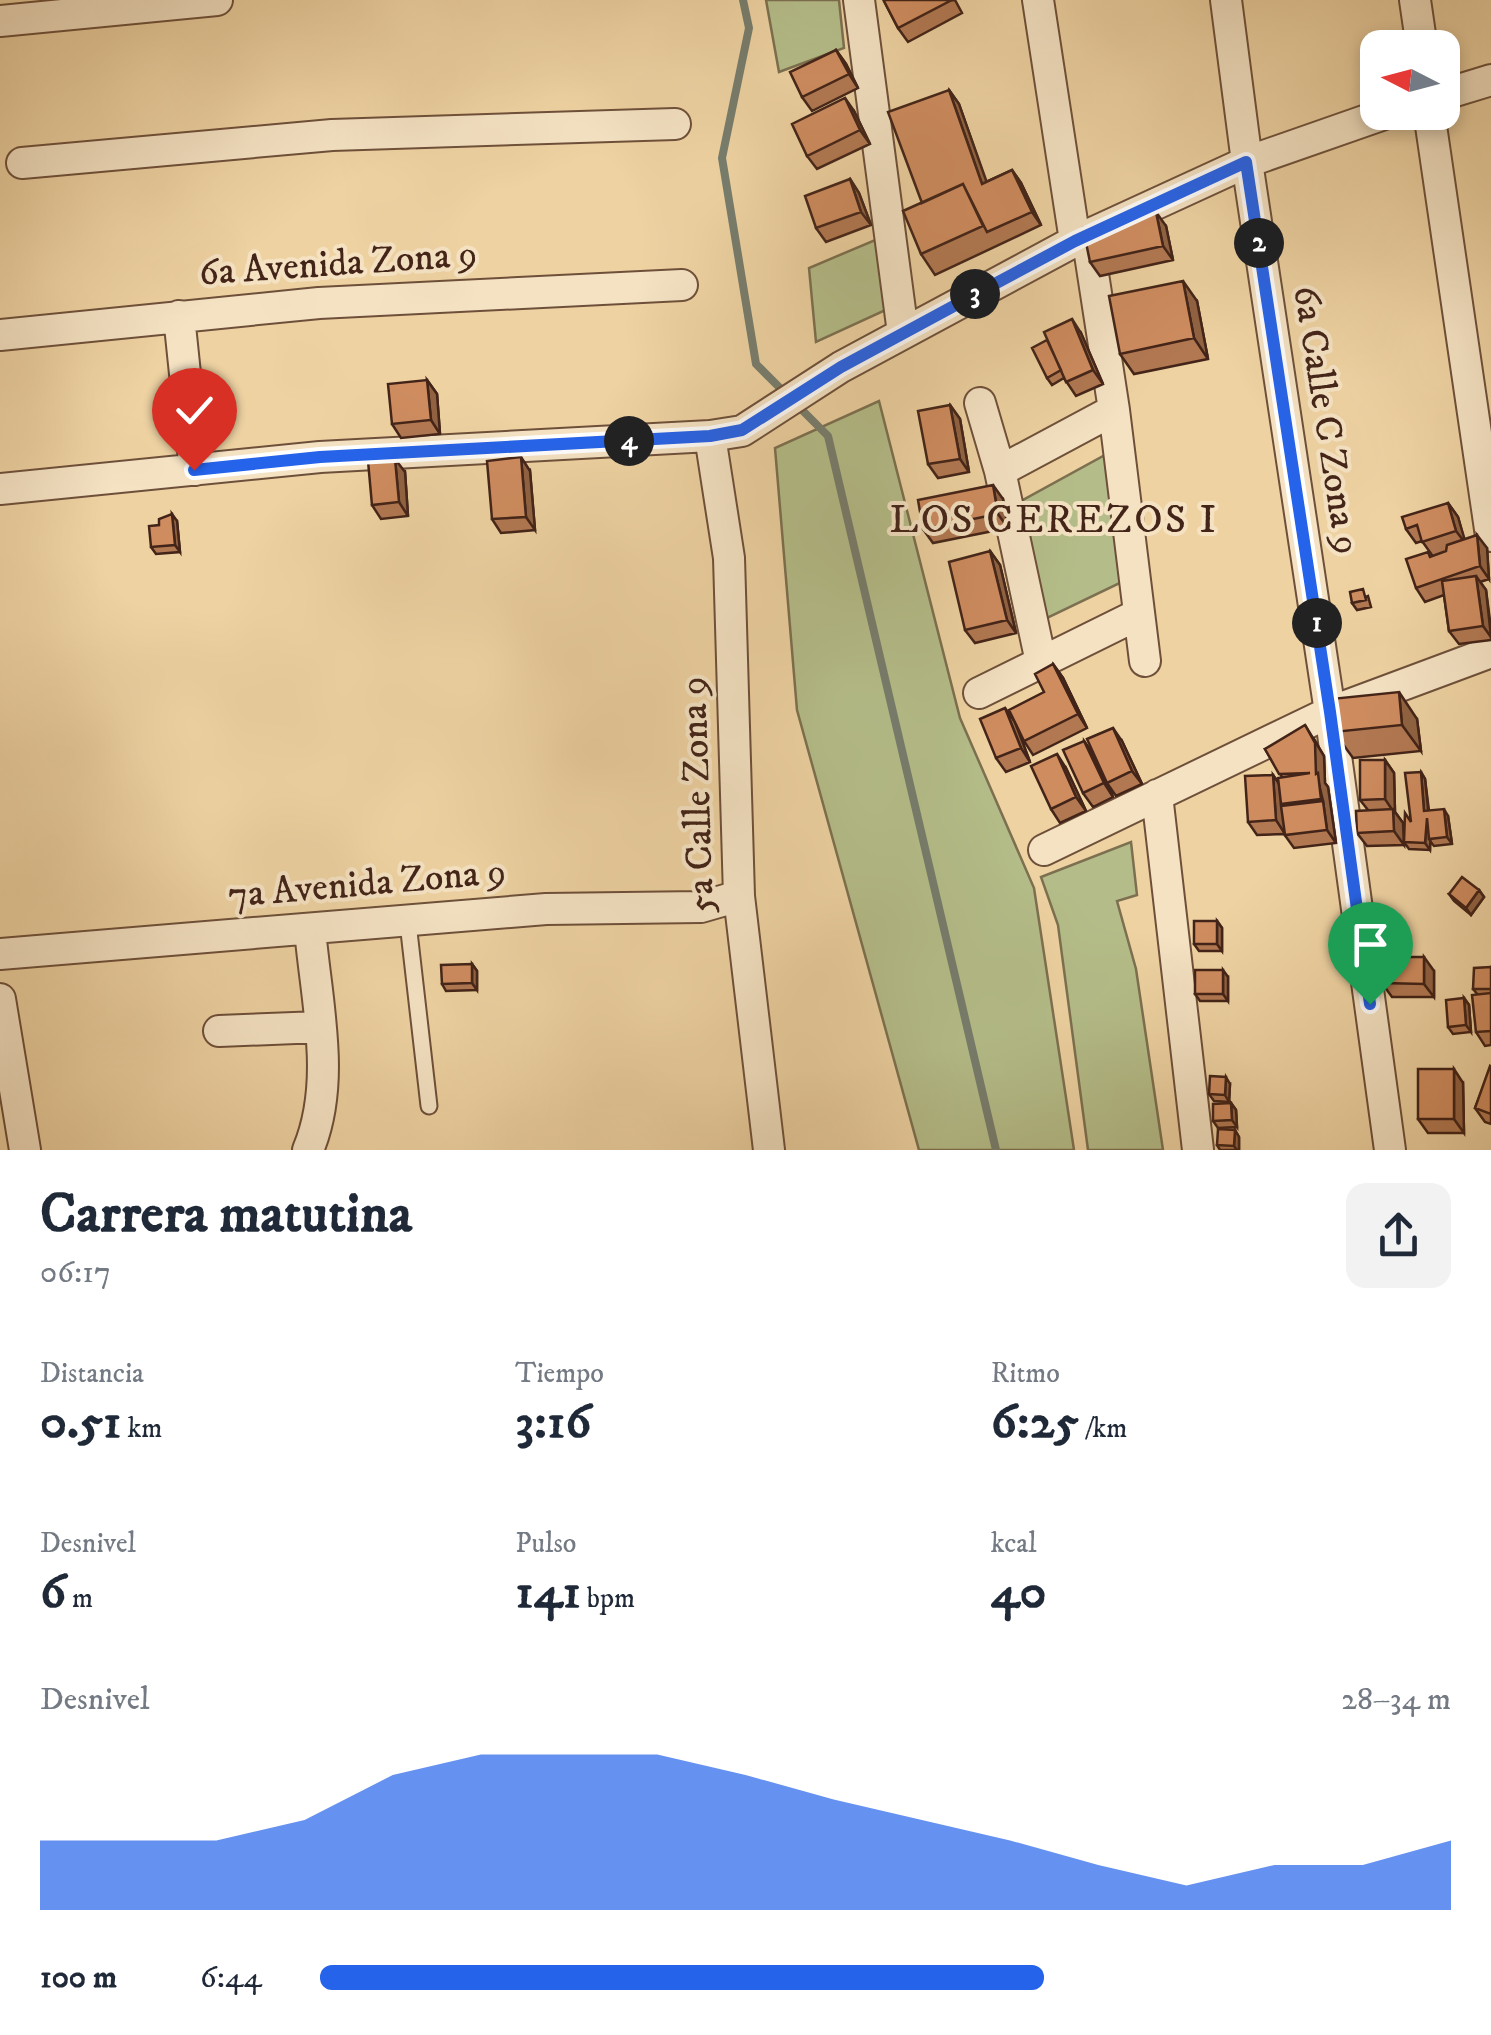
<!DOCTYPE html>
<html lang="es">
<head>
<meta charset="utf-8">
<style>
	:root { --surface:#fff; --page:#f2f2f3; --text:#1f2937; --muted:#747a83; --accent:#2563eb }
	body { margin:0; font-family:"IM FELL DW Pica",serif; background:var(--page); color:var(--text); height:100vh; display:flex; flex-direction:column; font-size:38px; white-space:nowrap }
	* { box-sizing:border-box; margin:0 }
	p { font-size:32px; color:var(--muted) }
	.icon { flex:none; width:55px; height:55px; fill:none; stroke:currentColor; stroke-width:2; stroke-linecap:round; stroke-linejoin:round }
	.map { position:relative; height:1150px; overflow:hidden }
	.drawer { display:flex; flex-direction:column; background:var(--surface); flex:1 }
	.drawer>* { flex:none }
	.needle { width:65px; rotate:276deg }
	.tools { position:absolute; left:1360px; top:30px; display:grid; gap:20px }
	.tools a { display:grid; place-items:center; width:100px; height:100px; border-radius:20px; background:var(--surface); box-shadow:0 5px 15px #0003; font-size:50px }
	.pin { position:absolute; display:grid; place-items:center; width:85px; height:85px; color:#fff; margin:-102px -42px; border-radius:50% 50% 50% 0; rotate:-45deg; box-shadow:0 0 10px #0007 }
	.pin .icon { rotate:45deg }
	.km { position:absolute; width:50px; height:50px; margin:-25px; border-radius:50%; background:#222; color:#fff; font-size:28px; line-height:50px; text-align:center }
	.round { display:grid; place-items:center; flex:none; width:105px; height:105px; border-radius:20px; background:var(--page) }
	.headline { display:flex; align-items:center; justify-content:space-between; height:170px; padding:0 40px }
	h1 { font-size:55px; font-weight:700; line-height:75px }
	.metrics { display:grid; grid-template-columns:repeat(3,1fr); gap:15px; height:170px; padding:10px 40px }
	.metrics div { display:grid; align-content:center }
	.metrics b { font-size:50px; font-weight:700 }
	.metrics small { font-size:28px; font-weight:400 }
	.metrics p { font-size:28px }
	.chart { height:280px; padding:20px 40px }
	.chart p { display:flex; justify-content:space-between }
	.chart svg { width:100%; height:180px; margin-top:10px; fill:var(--accent); opacity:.7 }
	ul { padding:0 40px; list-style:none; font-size:32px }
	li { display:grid; grid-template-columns:160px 120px 1fr; align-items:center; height:75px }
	li i { height:25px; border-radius:12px; background:var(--accent) }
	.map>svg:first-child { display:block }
</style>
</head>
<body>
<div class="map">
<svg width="1491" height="1150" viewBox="0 0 1491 1150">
	<rect width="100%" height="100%" fill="#eed2a2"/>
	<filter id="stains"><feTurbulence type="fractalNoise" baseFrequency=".002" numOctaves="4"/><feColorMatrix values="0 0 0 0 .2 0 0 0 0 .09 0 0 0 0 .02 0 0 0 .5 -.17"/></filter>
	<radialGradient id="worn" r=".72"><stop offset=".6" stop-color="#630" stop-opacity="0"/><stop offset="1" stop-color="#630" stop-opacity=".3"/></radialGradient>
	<path fill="#b4bd89" stroke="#7c7050" stroke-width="2.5" d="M 766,0 L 839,0 L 844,48 L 779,72 Z
		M 880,238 L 890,308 L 816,342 L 809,268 Z
		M 879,401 L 960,718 L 1034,888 L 1074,1150 L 919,1150 L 797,710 L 775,448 Z
		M 1105,455 L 1124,581 L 1045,619 L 1023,500 Z
		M 1131,842 L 1137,895 L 1117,901 L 1136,969 L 1163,1150 L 1088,1150 L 1058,925 L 1041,877 Z"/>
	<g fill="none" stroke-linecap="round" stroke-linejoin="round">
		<path stroke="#777d6d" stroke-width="8" d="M 743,0 L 749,28 L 722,158 L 756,364 L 785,393
			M 795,403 L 828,436 L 996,1150"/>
		<g stroke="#6e503a" stroke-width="19">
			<path id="service" d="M 408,923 L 429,1106"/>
		</g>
		<g stroke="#6e503a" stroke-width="34">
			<path id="minor" d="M 859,0 L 903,333
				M 1038,0 L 1075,241
				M 1226,0 L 1247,162 L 1330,712 L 1390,1150
				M 1415,0 L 1422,48
				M 0,21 L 217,0
				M 1442,95 L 1491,80
				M 1429,112 L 1491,536
				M 22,163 L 332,135 L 675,124
				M 1087,235 L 1114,410 L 1145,661
				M 179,316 L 195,470
				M 0,335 L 319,303 L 682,285
				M 980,403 L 1000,471 L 1041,662
				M 710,436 L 729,558 L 739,896 L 769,1150
				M 1000,471 L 1114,410
				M 0,489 L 320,457 L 710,436 L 742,431 L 841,367 L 1075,241 L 1247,162 L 1390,112
				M 979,693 L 1139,614
				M 1157,795 L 1198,1150
				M 1044,850 L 1330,712 L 1491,652
				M 0,954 L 546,909 L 701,907 L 739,896
				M 0,999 L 25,1150
				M 219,1031 L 320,1027
				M 308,1150 C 337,1081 316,1001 310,929"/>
		</g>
		<use href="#service" stroke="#f4e2c3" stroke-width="15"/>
		<use href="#minor" stroke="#f4e2c3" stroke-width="30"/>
	</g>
	<path fill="#b17852" stroke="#432418" stroke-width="2.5" d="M 955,0 L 962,13 L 908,42 L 898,28 L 884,1 Z
		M 836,50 L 846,64 L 858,88 L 812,111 L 802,97 Z
		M 949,90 L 959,104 L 986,182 L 1012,170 L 1021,183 L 1041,225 L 935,275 L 921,254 L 922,203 Z
		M 854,111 L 870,144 L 817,169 L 807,156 Z
		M 850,179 L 859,193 L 871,225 L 826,242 L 816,228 Z
		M 1166,226 L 1173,260 L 1100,276 L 1090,262 Z
		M 1197,301 L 1208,359 L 1134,374 L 1120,354 Z
		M 1081,333 L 1103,384 L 1076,396 L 1064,378 L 1052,385 L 1047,378 Z
		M 427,380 L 437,394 L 440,434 L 401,438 L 392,424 Z
		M 950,405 L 960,419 L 969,472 L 938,478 L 928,464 Z
		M 530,471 L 535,530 L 501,533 L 492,519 Z
		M 405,472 L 408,516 L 381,519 L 372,505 Z
		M 1003,499 L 1008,528 L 933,543 L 923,529 Z
		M 1448,503 L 1458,517 L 1464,539 L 1487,548 L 1489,579 L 1480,582 L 1486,590 L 1491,628 L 1491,640 L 1459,644 L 1449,631 L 1444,595 L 1425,602 L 1416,588 L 1432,555 L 1422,541 L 1416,543 L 1406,529 Z
		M 177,521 L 180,552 L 156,554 L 151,547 L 159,525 Z
		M 990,551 L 1000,565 L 1016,633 L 975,643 L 965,630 Z
		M 1368,596 L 1371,607 L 1357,610 L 1352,603 Z
		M 1053,664 L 1063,678 L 1087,728 L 1033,755 L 1024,741 L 1015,722 L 1030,762 L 1006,772 L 996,758 L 1014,722 L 1044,692 Z
		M 1417,719 L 1421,751 L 1353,758 L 1334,732 Z
		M 1314,739 L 1324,756 L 1325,783 L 1328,787 L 1336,843 L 1294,848 L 1284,834 L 1257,835 L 1248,822 L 1273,775 L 1278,782 L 1282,777 L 1265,749 Z
		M 1084,741 L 1093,754 L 1113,797 L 1093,807 L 1083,793 Z
		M 1122,741 L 1142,784 L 1116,796 L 1107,783 Z
		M 1385,760 L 1394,773 L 1395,812 L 1403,823 L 1404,845 L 1367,846 L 1357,833 L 1368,810 L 1360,800 Z
		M 1066,768 L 1086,811 L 1060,823 L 1051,809 Z
		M 1421,772 L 1425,779 L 1429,811 L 1448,816 L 1452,844 L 1434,846 L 1430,841 L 1430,850 L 1409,849 L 1404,842 L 1411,822 Z
		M 1479,890 L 1484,897 L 1471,915 L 1454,901 L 1449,894 Z
		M 1217,921 L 1222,928 L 1222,951 L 1199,951 L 1194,944 Z
		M 472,964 L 477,971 L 477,990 L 446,991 L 442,984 Z
		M 1491,967 L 1491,1045 L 1485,1046 L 1476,1032 L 1478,995 L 1473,989 Z
		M 1434,971 L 1434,997 L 1392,997 L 1382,983 Z
		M 1228,977 L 1228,1001 L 1200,1001 L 1195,994 Z
		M 1464,998 L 1469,1005 L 1471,1032 L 1453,1034 L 1448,1027 Z
		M 1491,1067 L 1491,1124 L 1485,1122 L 1475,1108 Z
		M 1463,1083 L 1464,1133 L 1428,1133 L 1418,1119 Z
		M 1230,1084 L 1229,1102 L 1214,1101 L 1209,1094 Z
		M 1231,1103 L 1236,1110 L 1237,1127 L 1218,1128 L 1213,1121 Z
		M 1235,1130 L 1239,1137 L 1239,1150 L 1220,1150 L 1217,1145 Z"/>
	<path fill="#906242" stroke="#432418" stroke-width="2.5" d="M 836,50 L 846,64 L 858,88 L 849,74 Z
		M 949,90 L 959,104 L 992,197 L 982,184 Z
		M 845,98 L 854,111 L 870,144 L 860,130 Z
		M 1012,170 L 1021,183 L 1041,225 L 1032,212 Z
		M 850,179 L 859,193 L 871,225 L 861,212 Z
		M 1156,212 L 1166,226 L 1173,260 L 1163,246 Z
		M 1183,281 L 1197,301 L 1208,359 L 1194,338 Z
		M 1072,319 L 1081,333 L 1103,384 L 1093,370 Z
		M 427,380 L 437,394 L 440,434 L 431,420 Z
		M 950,405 L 960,419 L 969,472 L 960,459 Z
		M 521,457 L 530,471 L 535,530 L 526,517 Z
		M 395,459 L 405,472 L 408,516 L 399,502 Z
		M 993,485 L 1003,499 L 1008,528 L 998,514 Z
		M 1448,503 L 1458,517 L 1466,544 L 1456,531 Z
		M 172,514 L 177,521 L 180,552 L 175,545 Z
		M 1477,535 L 1487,548 L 1489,579 L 1480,566 Z
		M 990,551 L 1000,565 L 1016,633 L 1007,620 Z
		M 1476,576 L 1486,590 L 1491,637 L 1483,626 Z
		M 1053,664 L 1063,678 L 1087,728 L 1078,714 Z
		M 1399,692 L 1417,719 L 1421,751 L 1402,725 Z
		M 1005,708 L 1015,722 L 1030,762 L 1021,748 Z
		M 1305,725 L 1324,756 L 1325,783 L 1328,787 L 1336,843 L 1327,830 L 1323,801 Z
		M 1113,728 L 1122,741 L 1142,784 L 1132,771 Z
		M 1084,741 L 1093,754 L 1113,797 L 1104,783 Z
		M 1057,754 L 1066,768 L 1086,811 L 1076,797 Z
		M 1385,760 L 1394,773 L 1395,812 L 1403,823 L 1404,845 L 1394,831 L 1393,811 L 1385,799 Z
		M 1421,772 L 1425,779 L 1429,818 L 1424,811 Z
		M 1273,775 L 1282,788 L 1281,804 L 1284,809 L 1285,834 L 1276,820 Z
		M 1444,809 L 1448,816 L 1452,844 L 1447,837 Z
		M 1427,818 L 1431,825 L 1430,850 L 1425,843 Z
		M 1479,890 L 1484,897 L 1471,915 L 1466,908 Z
		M 1217,921 L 1222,928 L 1222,951 L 1217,944 Z
		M 1424,957 L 1434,971 L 1434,997 L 1424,984 Z
		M 472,964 L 477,971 L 477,990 L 472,983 Z
		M 1223,970 L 1228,977 L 1228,1001 L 1223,994 Z
		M 1464,998 L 1469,1005 L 1471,1032 L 1466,1025 Z
		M 1454,1069 L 1463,1083 L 1464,1133 L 1454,1119 Z
		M 1226,1077 L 1230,1084 L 1229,1102 L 1225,1095 Z
		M 1231,1103 L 1236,1110 L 1237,1127 L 1232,1120 Z
		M 1235,1130 L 1239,1137 L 1239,1150 L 1237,1150 L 1234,1146 Z"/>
	<path fill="#ce8c5f" stroke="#432418" stroke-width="2.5" d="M 885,0 L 952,0 L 898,28 L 884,1 Z
		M 836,50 L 849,74 L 802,97 L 790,72 Z
		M 949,90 L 982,184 L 1012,170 L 1032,212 L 987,232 L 963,184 L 922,203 L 888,112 Z
		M 845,98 L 860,130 L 807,156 L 792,124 Z
		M 850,179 L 861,212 L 816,228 L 805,196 Z
		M 963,184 L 983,226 L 921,254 L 903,211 Z
		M 1156,212 L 1163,246 L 1090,262 L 1083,228 Z
		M 1183,281 L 1194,338 L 1120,354 L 1109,296 Z
		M 1072,319 L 1093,370 L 1066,382 L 1044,332 Z
		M 1047,340 L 1061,370 L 1047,378 L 1032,348 Z
		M 427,380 L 431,420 L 392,424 L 388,384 Z
		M 950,405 L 960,459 L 928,464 L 918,411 Z
		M 521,457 L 526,517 L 492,519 L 487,461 Z
		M 395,459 L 399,502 L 372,505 L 368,461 Z
		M 993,485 L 998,514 L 923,529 L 918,500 Z
		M 1448,503 L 1456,531 L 1422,542 L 1417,525 L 1406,529 L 1402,517 Z
		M 172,514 L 175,545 L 151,547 L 149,526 L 159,525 L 159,519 Z
		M 1477,535 L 1480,566 L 1416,588 L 1406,559 L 1428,552 L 1430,557 L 1446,551 L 1447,545 Z
		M 990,551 L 1007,620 L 965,630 L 949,562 Z
		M 1476,576 L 1483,626 L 1449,631 L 1442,581 Z
		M 1363,589 L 1366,600 L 1352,603 L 1350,592 Z
		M 1053,664 L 1078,714 L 1024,741 L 1009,710 L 1044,692 L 1035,674 Z
		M 1399,692 L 1402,725 L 1334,732 L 1331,699 Z
		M 1005,708 L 1021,748 L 996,758 L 980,719 Z
		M 1305,725 L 1315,743 L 1316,774 L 1318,773 L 1321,799 L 1281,804 L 1278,778 L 1310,773 L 1279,774 L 1265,749 Z
		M 1113,728 L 1132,771 L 1107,783 L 1087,739 Z
		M 1084,741 L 1104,783 L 1083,793 L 1063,750 Z
		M 1057,754 L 1076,797 L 1051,809 L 1031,766 Z
		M 1360,760 L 1385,760 L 1385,799 L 1360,800 Z
		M 1421,772 L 1424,811 L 1444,809 L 1447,837 L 1429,839 L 1427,818 L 1425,843 L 1404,842 L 1405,813 L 1411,822 L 1405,773 Z
		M 1273,775 L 1276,820 L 1248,822 L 1245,776 Z
		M 1323,801 L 1327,830 L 1285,835 L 1281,806 Z
		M 1393,809 L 1394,831 L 1357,833 L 1356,811 Z
		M 1462,877 L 1479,890 L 1466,908 L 1449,894 Z
		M 1194,921 L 1217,921 L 1217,944 L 1194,944 Z
		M 1382,957 L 1424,957 L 1424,984 L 1382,983 Z
		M 472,964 L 472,983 L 442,984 L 441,965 Z
		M 1491,967 L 1491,989 L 1473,989 L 1474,968 Z
		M 1195,970 L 1223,970 L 1223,994 L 1195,994 Z
		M 1491,993 L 1491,1031 L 1476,1032 L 1472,995 Z
		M 1464,998 L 1466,1025 L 1448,1027 L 1446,1000 Z
		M 1490,1066 L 1491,1067 L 1491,1114 L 1475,1108 Z
		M 1418,1069 L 1454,1069 L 1454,1119 L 1418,1119 Z
		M 1210,1076 L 1226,1077 L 1225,1095 L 1209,1094 Z
		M 1231,1103 L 1232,1120 L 1213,1121 L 1213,1104 Z
		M 1218,1129 L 1235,1130 L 1234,1146 L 1217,1145 Z"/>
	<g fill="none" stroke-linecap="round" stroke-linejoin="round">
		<g stroke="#fff" stroke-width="20">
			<path id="route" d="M 194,470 L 320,457 L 710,436 L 742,430 L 841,367 L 989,287 L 1075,241 L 1246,162 L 1330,712 L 1370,1004"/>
		</g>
		<use href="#route" stroke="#2563eb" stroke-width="12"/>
	</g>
	<g text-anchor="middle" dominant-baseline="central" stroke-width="8" stroke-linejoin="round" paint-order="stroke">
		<g font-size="38" fill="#432418" stroke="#f4e2c3">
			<text transform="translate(338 264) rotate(-4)">6a Avenida Zona 9</text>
			<text transform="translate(1326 420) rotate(81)">6a Calle C Zona 9</text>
			<text transform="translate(698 795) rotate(-92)">5a Calle Zona 9</text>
			<text transform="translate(367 884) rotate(-5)">7a Avenida Zona 9</text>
		</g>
		<g font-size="40" letter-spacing="2.5" fill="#432418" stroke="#f4e2c3">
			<text x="1054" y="521">LOS CEREZOS I</text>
		</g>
	</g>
	<rect width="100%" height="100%" filter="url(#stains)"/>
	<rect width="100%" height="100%" fill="url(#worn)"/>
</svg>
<div class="tools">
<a><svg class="needle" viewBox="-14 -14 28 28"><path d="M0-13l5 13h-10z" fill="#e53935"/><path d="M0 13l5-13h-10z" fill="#747a83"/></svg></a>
</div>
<div class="pin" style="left:1370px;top:1004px;background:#1e9e55"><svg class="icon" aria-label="arrive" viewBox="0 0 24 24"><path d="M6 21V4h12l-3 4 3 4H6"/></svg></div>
<div class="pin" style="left:194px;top:470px;background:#d93025"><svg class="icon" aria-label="check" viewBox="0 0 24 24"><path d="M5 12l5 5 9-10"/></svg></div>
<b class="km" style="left:1317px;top:623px">1</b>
<b class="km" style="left:1259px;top:243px">2</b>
<b class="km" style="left:975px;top:294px">3</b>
<b class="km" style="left:629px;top:441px">4</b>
</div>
<section class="drawer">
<div class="headline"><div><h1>Carrera matutina</h1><p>06:17</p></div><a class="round"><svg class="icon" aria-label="share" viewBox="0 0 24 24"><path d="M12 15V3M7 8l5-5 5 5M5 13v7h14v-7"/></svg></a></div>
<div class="metrics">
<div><p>Distancia</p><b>0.51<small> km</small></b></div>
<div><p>Tiempo</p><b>3:16</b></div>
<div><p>Ritmo</p><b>6:25<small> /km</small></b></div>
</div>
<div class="metrics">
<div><p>Desnivel</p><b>6<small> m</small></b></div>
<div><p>Pulso</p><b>141<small> bpm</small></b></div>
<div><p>kcal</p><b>40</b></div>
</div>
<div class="chart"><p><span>Desnivel</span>28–34 m</p>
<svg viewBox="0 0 160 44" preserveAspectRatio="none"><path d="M0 44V27L10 27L20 27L30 22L40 11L50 6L60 6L70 6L80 11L90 17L100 22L110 27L120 33L130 38L140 33L150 33L160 27V44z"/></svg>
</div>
<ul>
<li><b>100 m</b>6:44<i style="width:64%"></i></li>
</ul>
</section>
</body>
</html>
